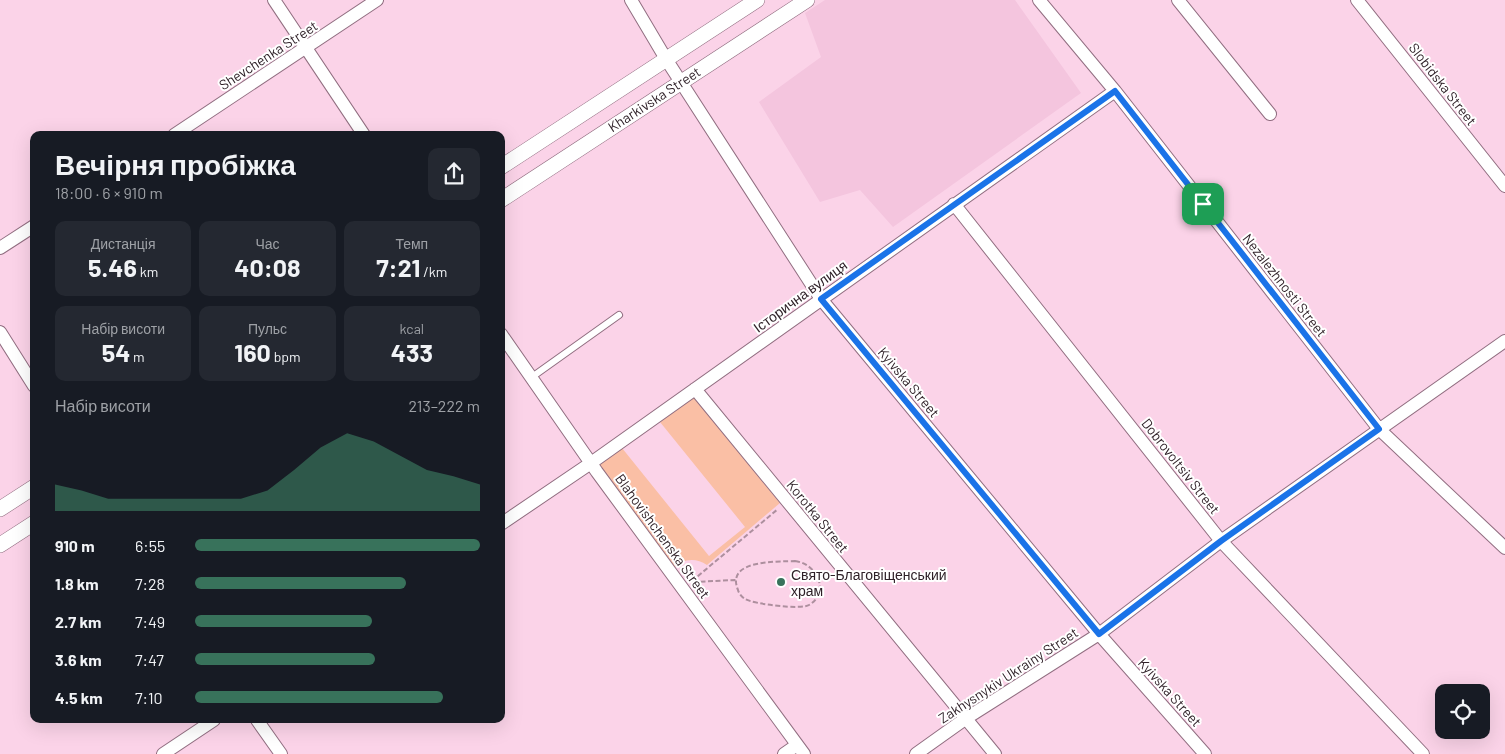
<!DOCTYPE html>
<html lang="uk">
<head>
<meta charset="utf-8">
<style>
	:root { --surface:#171b24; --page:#242831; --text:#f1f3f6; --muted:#9ea1a6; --accent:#38725b }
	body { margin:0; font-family:Barlow,sans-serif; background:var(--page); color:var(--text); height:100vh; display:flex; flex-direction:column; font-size:19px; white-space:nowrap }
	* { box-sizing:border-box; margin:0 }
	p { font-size:16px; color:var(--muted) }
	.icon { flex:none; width:28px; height:28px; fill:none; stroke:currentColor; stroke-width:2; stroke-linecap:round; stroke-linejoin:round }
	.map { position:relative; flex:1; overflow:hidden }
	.drawer { position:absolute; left:30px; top:131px; width:475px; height:592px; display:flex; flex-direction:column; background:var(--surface); border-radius:10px; box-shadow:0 5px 20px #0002 }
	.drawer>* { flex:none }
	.fabs { position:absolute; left:1435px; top:684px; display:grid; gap:10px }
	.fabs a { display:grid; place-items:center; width:55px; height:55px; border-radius:10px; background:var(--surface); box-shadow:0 5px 20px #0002; font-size:25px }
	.pin { position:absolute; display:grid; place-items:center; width:42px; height:42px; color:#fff; margin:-21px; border-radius:10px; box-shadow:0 2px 8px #0006 }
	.round { display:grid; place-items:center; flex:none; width:52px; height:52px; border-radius:10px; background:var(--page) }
	.overview { display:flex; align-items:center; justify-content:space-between; height:85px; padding:0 25px }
	h1 { font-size:28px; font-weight:700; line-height:38px }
	.metrics { display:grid; grid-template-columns:repeat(3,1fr); gap:8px; height:85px; padding:5px 25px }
	.metrics div { display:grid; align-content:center; border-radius:10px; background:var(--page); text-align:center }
	.metrics b { font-size:25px; font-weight:700 }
	.metrics small { font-size:14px; font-weight:400 }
	.metrics p { font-size:14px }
	.chart { height:140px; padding:10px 25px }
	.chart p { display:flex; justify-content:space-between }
	.chart svg { width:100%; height:90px; margin-top:5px; fill:var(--accent); opacity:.7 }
	ul { padding:0 25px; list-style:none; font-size:16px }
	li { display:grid; grid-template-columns:80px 60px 1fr; align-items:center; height:38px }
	li i { height:12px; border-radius:6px; background:var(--accent) }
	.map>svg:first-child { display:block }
</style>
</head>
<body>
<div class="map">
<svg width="1505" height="754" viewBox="0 0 1505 754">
	<rect width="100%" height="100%" fill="#fbd3e8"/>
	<path fill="#f4c5de" d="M 825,0 L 1015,0 L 1081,93 L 893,227 L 860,190 L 820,202 L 759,102 L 821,57 L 805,13 Z"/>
	<path fill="#fabfa5" d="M 694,397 L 780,503 L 707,565 C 695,557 682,559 673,569 L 599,464 L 622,448 L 709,556 L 745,527 L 660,422 Z"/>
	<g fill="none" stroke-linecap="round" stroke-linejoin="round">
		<g stroke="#916e81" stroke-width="8">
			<path id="service" d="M 532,377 L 619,315"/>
		</g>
		<g stroke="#916e81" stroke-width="14">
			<path id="minor" d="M 274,0 L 364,135
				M 631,0 L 666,59 L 821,299 L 1099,634 L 1205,754
				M 1039,0 L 1115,91 L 1379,429 L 1505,548
				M 1178,0 L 1270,114
				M 1357,0 L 1505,186
				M 174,135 L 377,0
				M 954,204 L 1221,541 L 1423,754
				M 0,248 L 34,226
				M 0,332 L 34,386
				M 501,334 L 597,472 L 804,754
				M 695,389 L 995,754
				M 501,524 L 591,463 L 1115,91
				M 257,720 L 281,754
				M 163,754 L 214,720
				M 784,754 L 797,745
				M 916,754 L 965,719 L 1099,634 L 1221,541 L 1505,341"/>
		</g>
		<g stroke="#916e81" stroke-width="16">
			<path id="tertiary" d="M 501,167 L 757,0
				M 501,200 L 807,0
				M 0,509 L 34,487
				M 0,545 L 34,523"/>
		</g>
		<path stroke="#ad8f9e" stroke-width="2" stroke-dasharray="5 2.5" stroke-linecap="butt" d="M 795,561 C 818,564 830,593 809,605 C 801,610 753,604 745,599 C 742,597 739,594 738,590 C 725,559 778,562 795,561 Z
			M 692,581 L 778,509
			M 693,582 L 736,580"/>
		<use href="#service" stroke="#fff" stroke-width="6"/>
		<use href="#minor" stroke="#fff" stroke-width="12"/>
		<use href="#tertiary" stroke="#fff" stroke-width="15"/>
	</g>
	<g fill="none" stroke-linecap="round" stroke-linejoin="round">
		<g stroke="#fff" stroke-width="10">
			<path id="route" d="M 1115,91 L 1379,429 L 1221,541 L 1099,634 L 821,299 Z"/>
		</g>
		<use href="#route" stroke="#1a73e8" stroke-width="6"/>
	</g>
	<circle fill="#38725b" stroke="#fff" stroke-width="2" cx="781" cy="582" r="5"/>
	<g text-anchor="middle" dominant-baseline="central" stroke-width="4" stroke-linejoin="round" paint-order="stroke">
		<g font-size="14" fill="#2f2128" stroke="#fff">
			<text transform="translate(268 55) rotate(-33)">Shevchenka Street</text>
			<text transform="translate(1443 84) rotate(52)">Slobidska Street</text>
			<text transform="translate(654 99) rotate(-33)">Kharkivska Street</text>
			<text transform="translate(1285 285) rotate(52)">Nezalezhnosti Street</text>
			<text transform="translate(800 296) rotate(-36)">Історична вулиця</text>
			<text transform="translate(909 382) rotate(50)">Kyivska Street</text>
			<text transform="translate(1181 466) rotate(52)">Dobrovoltsiv Street</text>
			<text transform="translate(818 516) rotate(51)">Korotka Street</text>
			<text transform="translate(663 536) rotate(54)">Blahovishchenska Street</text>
			<text transform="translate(1008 675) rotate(-33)">Zakhysnykiv Ukrainy Street</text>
			<text transform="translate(1170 692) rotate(48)">Kyivska Street</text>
		</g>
		<g font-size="14" fill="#2f2128" stroke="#fff" text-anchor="start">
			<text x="791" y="574">Свято-Благовіщенський<tspan x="791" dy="16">храм</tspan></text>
		</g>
	</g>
</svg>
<div class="fabs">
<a><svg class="icon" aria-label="locate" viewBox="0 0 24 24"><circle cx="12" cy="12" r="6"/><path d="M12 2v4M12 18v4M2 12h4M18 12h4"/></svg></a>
</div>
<div class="pin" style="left:1203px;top:204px;background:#1e9e55"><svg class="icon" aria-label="arrive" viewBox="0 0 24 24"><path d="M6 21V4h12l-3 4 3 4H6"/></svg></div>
<section class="drawer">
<div class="overview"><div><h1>Вечірня пробіжка</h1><p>18:00 · 6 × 910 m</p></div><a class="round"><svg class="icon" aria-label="share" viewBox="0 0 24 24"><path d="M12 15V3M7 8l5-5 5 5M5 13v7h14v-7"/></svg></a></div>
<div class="metrics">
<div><p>Дистанція</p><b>5.46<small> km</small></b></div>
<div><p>Час</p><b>40:08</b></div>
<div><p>Темп</p><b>7:21<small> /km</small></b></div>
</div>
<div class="metrics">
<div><p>Набір висоти</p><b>54<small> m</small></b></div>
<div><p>Пульс</p><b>160<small> bpm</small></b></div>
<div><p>kcal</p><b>433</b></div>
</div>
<div class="chart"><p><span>Набір висоти</span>213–222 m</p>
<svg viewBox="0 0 160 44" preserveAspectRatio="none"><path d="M0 44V31L10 34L20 38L30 38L40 38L50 38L60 38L70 38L80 34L90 24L100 13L110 6L120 10L130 17L140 24L150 27L160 31V44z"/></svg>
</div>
<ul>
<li><b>910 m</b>6:55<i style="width:100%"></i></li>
<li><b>1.8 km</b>7:28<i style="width:74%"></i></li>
<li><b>2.7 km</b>7:49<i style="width:62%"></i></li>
<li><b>3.6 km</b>7:47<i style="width:63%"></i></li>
<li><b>4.5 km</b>7:10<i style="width:87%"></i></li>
</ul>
</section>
</div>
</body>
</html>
